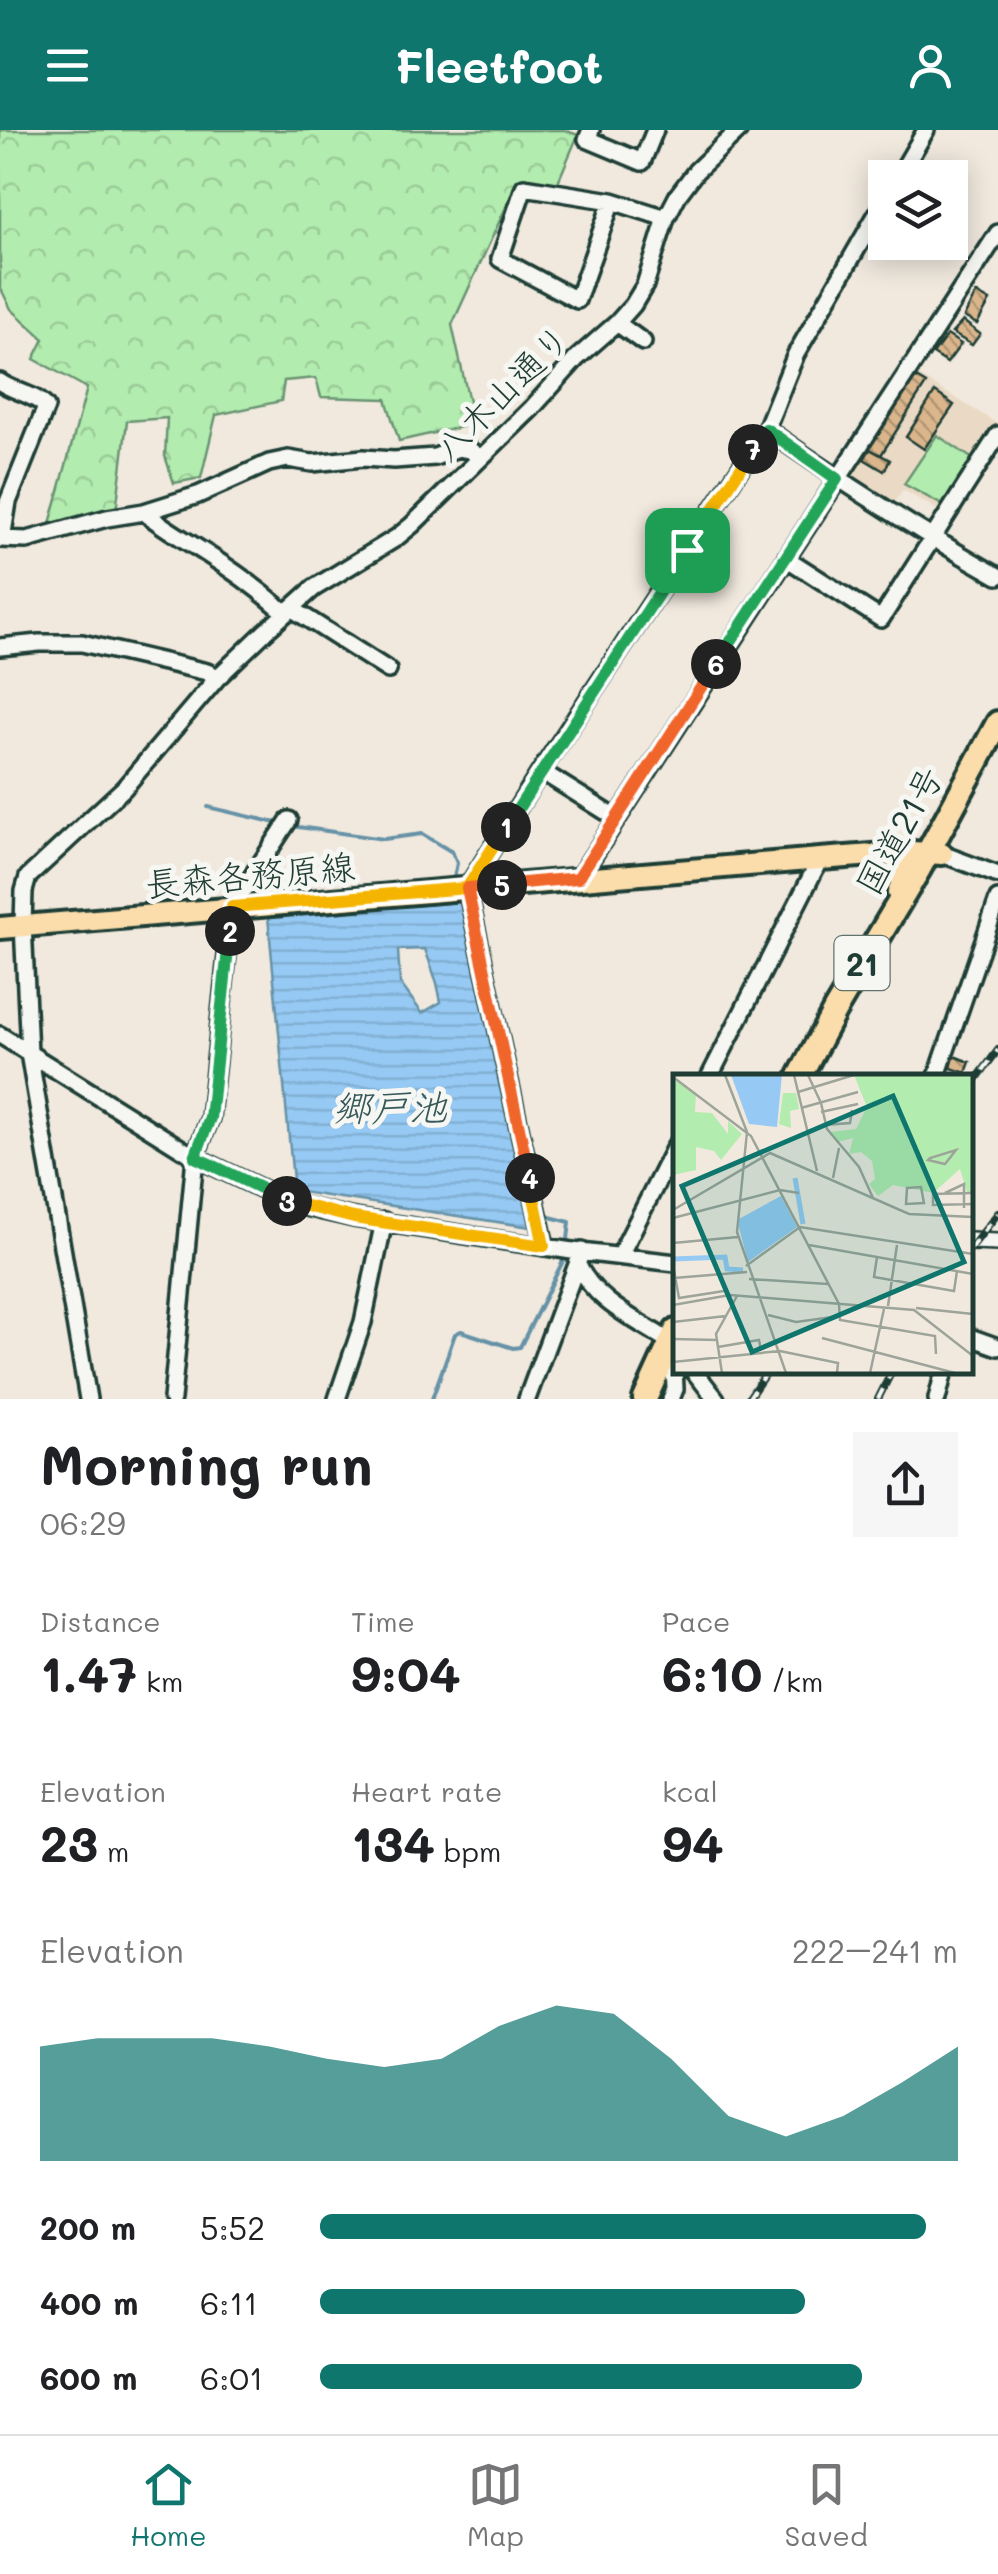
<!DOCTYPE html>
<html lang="en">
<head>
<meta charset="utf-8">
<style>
	:root { --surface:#fff; --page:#f6f6f6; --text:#202124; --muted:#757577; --line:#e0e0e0; --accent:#0f766e }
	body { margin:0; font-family:Mali,"Klee One",sans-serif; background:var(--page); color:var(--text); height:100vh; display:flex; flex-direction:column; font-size:38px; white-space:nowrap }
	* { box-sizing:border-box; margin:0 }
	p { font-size:32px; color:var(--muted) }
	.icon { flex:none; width:55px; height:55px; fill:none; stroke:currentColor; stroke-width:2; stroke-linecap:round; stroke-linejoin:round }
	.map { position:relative; height:1269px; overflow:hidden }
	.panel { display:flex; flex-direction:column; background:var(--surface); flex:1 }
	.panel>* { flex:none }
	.fabs { position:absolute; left:868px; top:30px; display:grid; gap:20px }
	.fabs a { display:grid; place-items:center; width:100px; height:100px; border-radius:0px; background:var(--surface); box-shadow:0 5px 25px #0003; font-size:50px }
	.pin { position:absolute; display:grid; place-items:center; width:85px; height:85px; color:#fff; margin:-42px; border-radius:20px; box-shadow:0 5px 15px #0006 }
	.km { position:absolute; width:50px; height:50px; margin:-25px; border-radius:50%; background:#222; color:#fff; font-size:28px; line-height:50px; text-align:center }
	.round { display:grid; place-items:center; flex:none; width:105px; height:105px; border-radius:0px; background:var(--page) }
	.overview { display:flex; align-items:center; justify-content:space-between; height:170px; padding:0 40px }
	h1 { font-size:55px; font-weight:700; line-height:75px }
	.figures { display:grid; grid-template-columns:repeat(3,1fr); gap:15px; height:170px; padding:10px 40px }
	.figures div { display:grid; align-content:center }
	.figures b { font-size:50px; font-weight:700 }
	.figures small { font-size:28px; font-weight:400 }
	.figures p { font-size:28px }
	.chart { height:280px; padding:20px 40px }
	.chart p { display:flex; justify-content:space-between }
	.chart svg { width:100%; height:180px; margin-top:10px; fill:var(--accent); opacity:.7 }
	ul { padding:0 40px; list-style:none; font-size:32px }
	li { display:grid; grid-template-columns:160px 120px 1fr; align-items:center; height:75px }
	li i { height:25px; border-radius:12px; background:var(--accent) }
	header { display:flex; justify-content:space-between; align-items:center; height:130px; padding:0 40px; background:var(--accent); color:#fff; font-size:45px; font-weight:700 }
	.tabs { display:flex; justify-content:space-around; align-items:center; height:140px; border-top:2px solid var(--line); background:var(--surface); font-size:28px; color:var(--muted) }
	.tabs a { display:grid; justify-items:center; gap:5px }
	.tabs .active { color:var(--accent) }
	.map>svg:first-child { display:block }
</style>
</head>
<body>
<header><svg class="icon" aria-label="menu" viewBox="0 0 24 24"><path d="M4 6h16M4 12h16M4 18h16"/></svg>Fleetfoot<svg class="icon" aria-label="person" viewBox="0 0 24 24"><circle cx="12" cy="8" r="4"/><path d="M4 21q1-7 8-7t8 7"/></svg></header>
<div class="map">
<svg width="998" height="1269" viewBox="0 0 998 1269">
	<defs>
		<pattern id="forest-crowns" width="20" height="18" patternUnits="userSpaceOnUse" patternTransform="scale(2.5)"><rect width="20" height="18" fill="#b3ecaf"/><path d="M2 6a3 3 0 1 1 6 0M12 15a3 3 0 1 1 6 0" fill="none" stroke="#9acb97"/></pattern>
		<pattern id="water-rules" width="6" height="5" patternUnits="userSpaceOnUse" patternTransform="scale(2.5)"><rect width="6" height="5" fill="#96caf4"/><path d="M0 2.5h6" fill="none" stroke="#81aed2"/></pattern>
		<pattern id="building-back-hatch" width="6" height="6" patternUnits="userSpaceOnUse" patternTransform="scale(2.5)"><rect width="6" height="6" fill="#dbb68c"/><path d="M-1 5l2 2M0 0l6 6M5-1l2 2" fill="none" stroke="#b19573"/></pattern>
	</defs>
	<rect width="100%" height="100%" fill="#f1e9de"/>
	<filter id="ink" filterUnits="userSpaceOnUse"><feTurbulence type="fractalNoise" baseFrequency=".01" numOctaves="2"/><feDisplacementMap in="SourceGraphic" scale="20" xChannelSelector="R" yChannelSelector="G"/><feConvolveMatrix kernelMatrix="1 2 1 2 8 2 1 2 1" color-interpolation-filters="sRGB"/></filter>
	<g filter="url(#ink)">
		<path fill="#eadac5" d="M 913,242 L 998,294 L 998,299 L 943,383 L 903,360 L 890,379 L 843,350 Z"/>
		<path fill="url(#forest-crowns)" stroke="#699472" stroke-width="2.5" d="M 0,0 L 564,0 L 578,5 L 558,52 L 517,53 L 452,195 L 474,294 L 399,311 L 386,269 L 321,267 L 316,248 L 284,251 L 281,271 L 216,285 L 201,348 L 174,353 L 165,326 L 167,288 L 127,291 L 116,382 L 50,394 L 87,258 L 34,229 L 44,209 L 11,179 L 0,157 Z"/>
		<path fill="#b3ecaf" stroke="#699472" stroke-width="2.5" d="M 937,305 L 973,329 L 944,376 L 904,354 Z"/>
		<path fill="url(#water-rules)" stroke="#6692a7" stroke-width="2.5" fill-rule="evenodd" d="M 460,772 L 530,1097 L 294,1061 L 268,787 ZM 425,819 L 437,853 L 441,872 L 422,883 L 400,853 L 398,820 Z"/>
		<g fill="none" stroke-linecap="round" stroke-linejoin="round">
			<path stroke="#6692a7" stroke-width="4" d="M 208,677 L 281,694
				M 291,696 L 384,709 L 422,704 L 452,722 L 457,733 L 453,753
				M 546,1086 L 570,1092 L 567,1118
				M 432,1269 L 455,1204 L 461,1201 L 513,1218 L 520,1217 L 565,1127"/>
		</g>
		<path fill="url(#building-back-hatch)" stroke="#1f3d34" stroke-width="2.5" d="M 976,163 L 990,171 L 977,194 L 964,187 Z
			M 963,191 L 980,204 L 972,215 L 952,203 Z
			M 947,205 L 961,214 L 947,233 L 933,224 Z
			M 913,246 L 926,254 L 881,325 L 866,317 Z
			M 935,262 L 954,275 L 924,319 L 906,307 Z
			M 870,319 L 890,330 L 884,341 L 864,329 Z
			M 954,926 L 970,932 L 966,943 L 951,938 Z"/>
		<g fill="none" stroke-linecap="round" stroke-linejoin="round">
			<g stroke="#1f3d34" stroke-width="22">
				<path id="minor" d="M 591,0 L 587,9 L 642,32 L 655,0
					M 898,48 L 926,0
					M 524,57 L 612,71 L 577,170 L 500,129 Z
					M 612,71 L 666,88
					M 617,193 L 643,212
					M 0,252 C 14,262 35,264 46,277 L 8,372 L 2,409
					M 766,299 C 842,352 918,401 998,446
					M 144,382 C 165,399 187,411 210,426 C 237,443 262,462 286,483
					M 0,409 L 27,410 L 107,388 L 144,382 L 198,365 L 269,333 L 288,329 L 312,333 L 363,328 L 394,330 L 435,327 L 458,318 L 470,320 L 480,328
					M 786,428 L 881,489 L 998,305
					M 291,478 L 388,540
					M 0,517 L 39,513 L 82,513 L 207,542 L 218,547
					M 541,641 L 616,688
					M 942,724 L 998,745
					M 578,749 L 998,103
					M 0,905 L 195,1027 L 293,1074 L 354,1088 L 572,1121 L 676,1133
					M 710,946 L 820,729
					M 937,946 L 998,769
					M 970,1111 L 998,1112
					M 545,1116 L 467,758 L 541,641 L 766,299 L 796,224 L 885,70
					M 620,1125 L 676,1015
					M 578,1135 C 595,1172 637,1190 670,1212
					M 970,1207 L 998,1217
					M 694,1241 L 716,1269
					M 88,1269 L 29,923 L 23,794 L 24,761 L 28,747 L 124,658 L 218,547 L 266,501 L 314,458 L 396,408 L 412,395 L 532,278 L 577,228 L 617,193 L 633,175 L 645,155 L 666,88 L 678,65 L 696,41 L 739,0
					M 172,1269 L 195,1027 L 210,988 L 232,777 L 289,690
					M 337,1269 L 363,1192 L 384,1091
					M 527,1269 L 582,1121
					M 671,1269 L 675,1259 L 674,1237
					M 937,1269 L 944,1241"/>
			</g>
			<g stroke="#1f3d34" stroke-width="28">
				<path id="major" d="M 0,798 L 820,729 L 912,722 L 942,724"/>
			</g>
			<g stroke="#1f3d34" stroke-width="30">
				<path id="highway" d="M 891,724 C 904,734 905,749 899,763
					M 800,946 L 835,880 L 919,739 L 998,593
					M 645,1269 L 676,1201"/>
			</g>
			<use href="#minor" stroke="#f6f6f2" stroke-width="15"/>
			<use href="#major" stroke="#fbddab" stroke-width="20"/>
			<use href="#highway" stroke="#fbddab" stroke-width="22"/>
			<g stroke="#1f3d34" stroke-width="8">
				<path id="rail" d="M 970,958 L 998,920
					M 970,1119 L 998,1083
					M 748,1269 L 767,1241
					M 878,1269 L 892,1241"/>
			</g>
			<use href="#rail" stroke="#f6f6f2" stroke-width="4" stroke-dasharray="11" stroke-linecap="butt"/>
		</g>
	</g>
	<g fill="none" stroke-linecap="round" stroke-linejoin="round" filter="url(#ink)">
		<g stroke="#fff" stroke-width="20">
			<path id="split-1" d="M 506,697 L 687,420"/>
		</g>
		<g stroke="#fff" stroke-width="20">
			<path id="split-2" d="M 230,801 L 232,777 L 467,758 L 506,697"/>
		</g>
		<g stroke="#fff" stroke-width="20">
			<path id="split-3" d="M 230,801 L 210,988 L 195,1027 L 287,1071"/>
		</g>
		<g stroke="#fff" stroke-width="20">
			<path id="split-4" d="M 287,1071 L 354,1088 L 544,1116 L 530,1048"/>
		</g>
		<g stroke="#fff" stroke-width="20">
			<path id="split-5" d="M 502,755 L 467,758 L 530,1048"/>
		</g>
		<g stroke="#fff" stroke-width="20">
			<path id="split-6" d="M 502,755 L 578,748 L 716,534"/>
		</g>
		<g stroke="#fff" stroke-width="20">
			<path id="split-7" d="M 716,534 L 837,349 L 766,299 L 753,319"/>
		</g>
		<g stroke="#fff" stroke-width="20">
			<path id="split-8" d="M 687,420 L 753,319"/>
		</g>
		<use href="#split-1" stroke="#22a559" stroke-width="12"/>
		<use href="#split-2" stroke="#f5b400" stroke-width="12"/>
		<use href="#split-3" stroke="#22a559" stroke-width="12"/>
		<use href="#split-4" stroke="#f5b400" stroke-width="12"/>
		<use href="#split-5" stroke="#f0652b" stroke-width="12"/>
		<use href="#split-6" stroke="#f0652b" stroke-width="12"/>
		<use href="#split-7" stroke="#22a559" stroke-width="12"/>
		<use href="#split-8" stroke="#f5b400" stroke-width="12"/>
	</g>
	<g text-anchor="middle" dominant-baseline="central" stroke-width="10" stroke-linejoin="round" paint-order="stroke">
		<rect fill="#f6f6f2" stroke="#60746d" stroke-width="2.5" x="834.5" y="806" width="55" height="54" rx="8"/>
		<g font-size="32" font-weight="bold" fill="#1f3d34">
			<text x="862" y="833">21</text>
		</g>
		<g font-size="35" fill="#1f3d34" stroke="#f6f6f2">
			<text transform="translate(501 262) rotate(-45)">八木山通り</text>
			<text transform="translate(898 700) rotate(-61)">国道21号</text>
			<text transform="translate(250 744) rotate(-5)">長森各務原線</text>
		</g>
		<g font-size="38" font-style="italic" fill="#37595a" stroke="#f6f6f2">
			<text x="390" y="976">郷戸池</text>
		</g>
	</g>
	<g transform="translate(673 944)">
		<rect width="300" height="300" fill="#f1e9de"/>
		<path d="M 181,1 L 300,1 L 300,118 L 294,118 L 287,95 L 260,119 L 220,111 L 205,122 L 196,110 L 202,105 L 199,87 L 188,78 L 176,80 L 180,64 L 165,68 L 158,58 L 183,55 L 194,33 ZM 0,5 L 23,19 L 22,38 L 39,39 L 55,60 L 55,47 L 69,60 L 48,86 L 41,77 L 23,73 L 23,96 L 0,101 Z" fill="#b3ecaf"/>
		<path d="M 110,19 L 123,19 L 126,35 L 117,37 L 118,54 L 106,50 Z" fill="#b3ecaf"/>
		<path d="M 58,1 L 109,1 L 104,53 L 76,50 ZM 108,122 L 124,153 L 75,188 L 64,146 Z" fill="#96caf4"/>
		<path fill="none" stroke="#96caf4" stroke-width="5" d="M 122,104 L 130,150M 0,185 L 52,183 L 54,195 L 70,196"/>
		<path fill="none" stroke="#9da49a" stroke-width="2.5" d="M 52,1 L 74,58 L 64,158 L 113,299M 121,1 L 144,97M 135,1 L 148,29M 0,3 L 78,62 L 166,230M 125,18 L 181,1M 148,29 L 154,55 L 186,93 L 200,124M 128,34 L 185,18M 148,38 L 185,30M 152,51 L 177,49 L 179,36M 283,76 L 272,90 L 255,86 L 257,84 ZM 160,104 L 166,74M 248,113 L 251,129 L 233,130 L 234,114 ZM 272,119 L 291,110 L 291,134M 300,119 L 260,120 L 260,131 L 300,130M 0,136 L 97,79 L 236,140 L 300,143M 0,144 L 107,116 L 126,119M 0,169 L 65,163M 136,171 L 300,200M 204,183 L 201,203 L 281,217 L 284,197M 0,191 L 6,224 L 51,217M 73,192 L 127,153 L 300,180M 1,204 L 74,198M 76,205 L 155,210M 0,231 L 57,221 L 241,236 L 300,282M 166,231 L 167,246 L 262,262 L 263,280M 215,232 L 224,171M 243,234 L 300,240M 95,241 L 123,248 L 167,242M 0,248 L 53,242M 149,264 L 282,299M 0,265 L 44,266M 45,273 L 86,266 L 88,277M 0,288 L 107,277 L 165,289 L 164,299M 49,299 L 43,260 L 64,222M 197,299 L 211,235"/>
		<path fill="#0f766e" fill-opacity="0.15" stroke="#0f766e" stroke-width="5" d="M 220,22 L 291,188 L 79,278 L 9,112 Z"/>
		<rect width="300" height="300" fill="none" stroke="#1f3d34" stroke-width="5"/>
	</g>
</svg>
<div class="fabs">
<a><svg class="icon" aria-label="layers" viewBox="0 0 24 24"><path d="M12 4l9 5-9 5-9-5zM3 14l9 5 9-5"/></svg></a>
</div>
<div class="pin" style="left:687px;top:420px;background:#1e9e55"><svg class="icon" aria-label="arrive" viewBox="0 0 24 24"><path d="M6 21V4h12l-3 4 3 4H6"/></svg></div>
<b class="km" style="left:506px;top:697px">1</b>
<b class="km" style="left:230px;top:801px">2</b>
<b class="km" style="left:287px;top:1071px">3</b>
<b class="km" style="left:530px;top:1048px">4</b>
<b class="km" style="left:502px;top:755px">5</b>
<b class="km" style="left:716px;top:534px">6</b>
<b class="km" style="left:753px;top:319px">7</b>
</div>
<section class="panel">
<div class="overview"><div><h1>Morning run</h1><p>06:29</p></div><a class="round"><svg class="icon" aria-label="share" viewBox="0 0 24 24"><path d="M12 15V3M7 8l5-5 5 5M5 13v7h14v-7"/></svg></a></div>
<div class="figures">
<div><p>Distance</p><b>1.47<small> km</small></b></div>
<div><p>Time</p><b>9:04</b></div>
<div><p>Pace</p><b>6:10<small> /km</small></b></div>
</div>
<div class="figures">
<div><p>Elevation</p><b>23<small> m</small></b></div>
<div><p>Heart rate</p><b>134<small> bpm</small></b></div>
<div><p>kcal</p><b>94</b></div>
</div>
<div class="chart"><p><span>Elevation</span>222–241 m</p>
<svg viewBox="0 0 160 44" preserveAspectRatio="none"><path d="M0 44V16L10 14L20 14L30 14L40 16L50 19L60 21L70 19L80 11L90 6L100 8L110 19L120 33L130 38L140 33L150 25L160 16V44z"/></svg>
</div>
<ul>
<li><b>200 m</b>5:52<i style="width:95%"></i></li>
<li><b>400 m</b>6:11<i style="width:76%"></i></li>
<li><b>600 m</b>6:01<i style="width:85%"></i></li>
</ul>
</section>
<nav class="tabs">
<a class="active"><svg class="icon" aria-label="home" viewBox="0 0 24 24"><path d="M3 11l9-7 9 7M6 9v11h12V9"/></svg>Home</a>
<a><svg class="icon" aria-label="map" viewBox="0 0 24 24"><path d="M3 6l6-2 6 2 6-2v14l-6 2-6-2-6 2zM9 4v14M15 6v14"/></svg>Map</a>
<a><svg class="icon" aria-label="saved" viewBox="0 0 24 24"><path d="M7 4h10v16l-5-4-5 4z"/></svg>Saved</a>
</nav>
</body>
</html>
